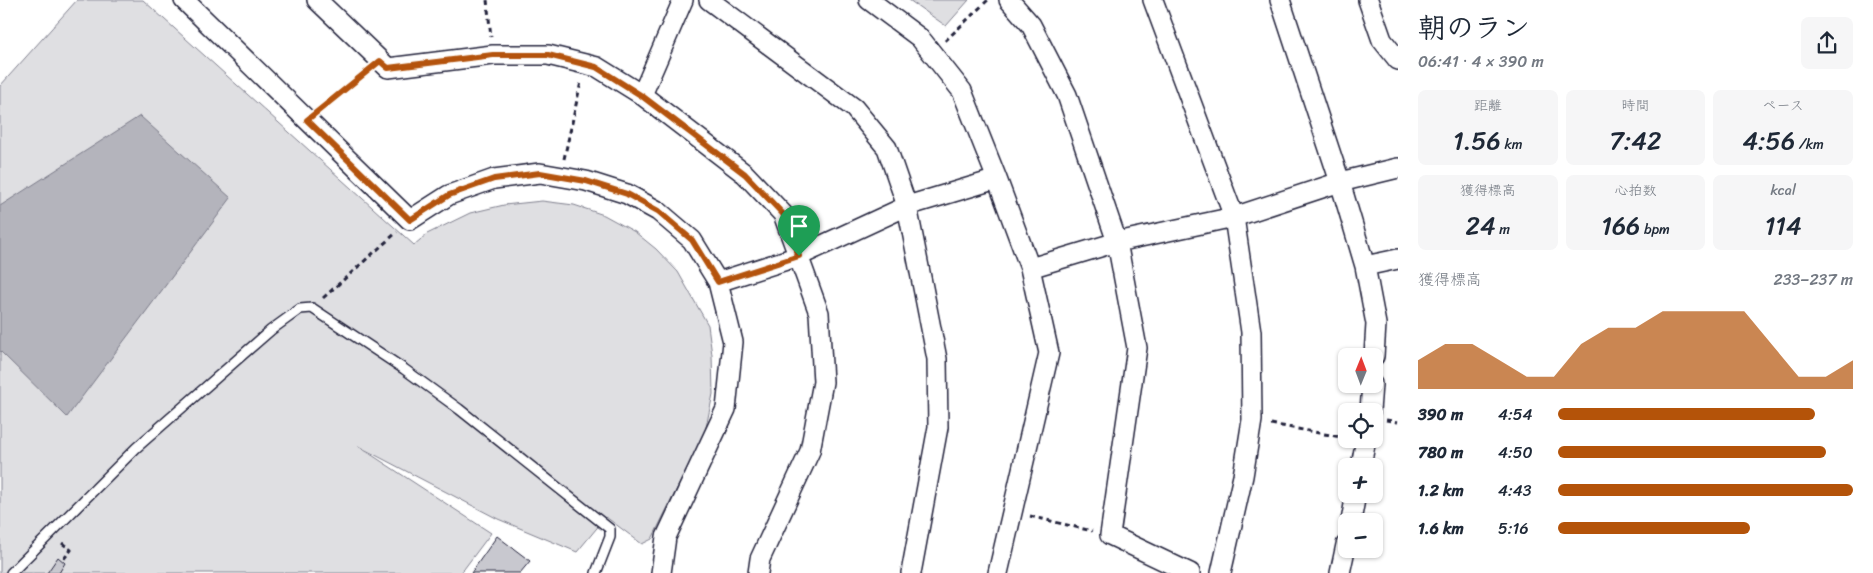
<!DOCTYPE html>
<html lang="ja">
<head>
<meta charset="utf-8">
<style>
	:root { --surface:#fff; --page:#f6f6f7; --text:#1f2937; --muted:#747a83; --accent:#b45309 }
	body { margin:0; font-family:Sriracha,"Klee One",sans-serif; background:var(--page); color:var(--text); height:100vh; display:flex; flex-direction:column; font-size:19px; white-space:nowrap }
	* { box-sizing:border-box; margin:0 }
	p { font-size:16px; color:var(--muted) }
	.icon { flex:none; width:28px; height:28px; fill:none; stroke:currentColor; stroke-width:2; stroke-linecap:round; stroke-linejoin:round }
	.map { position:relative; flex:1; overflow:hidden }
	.drawer { display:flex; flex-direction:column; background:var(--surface); width:475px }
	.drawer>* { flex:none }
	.needle { width:32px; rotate:1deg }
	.buttons { position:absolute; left:1338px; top:348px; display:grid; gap:10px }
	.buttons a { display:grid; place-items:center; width:45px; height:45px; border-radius:8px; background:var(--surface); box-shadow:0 1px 4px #0004; font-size:25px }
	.pin { position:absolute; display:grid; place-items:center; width:42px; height:42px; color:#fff; margin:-51px -21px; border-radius:50% 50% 50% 0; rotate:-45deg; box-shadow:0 0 5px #0007 }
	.pin .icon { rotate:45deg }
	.round { display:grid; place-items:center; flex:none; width:52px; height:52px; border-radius:8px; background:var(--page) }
	.head { display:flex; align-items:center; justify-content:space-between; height:85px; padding:0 20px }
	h1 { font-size:28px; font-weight:600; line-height:38px }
	.figures { display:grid; grid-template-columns:repeat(3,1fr); gap:8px; height:85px; padding:5px 20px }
	.figures div { display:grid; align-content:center; border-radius:8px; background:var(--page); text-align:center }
	.figures b { font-size:25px; font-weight:600 }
	.figures small { font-size:14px; font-weight:400 }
	.figures p { font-size:14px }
	.chart { height:140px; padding:10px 20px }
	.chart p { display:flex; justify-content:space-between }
	.chart svg { width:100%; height:90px; margin-top:5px; fill:var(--accent); opacity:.7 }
	ul { padding:0 20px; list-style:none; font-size:16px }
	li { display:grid; grid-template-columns:80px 60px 1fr; align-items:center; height:38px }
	li i { height:12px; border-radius:6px; background:var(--accent) }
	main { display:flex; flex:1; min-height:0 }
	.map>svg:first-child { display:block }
</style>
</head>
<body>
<main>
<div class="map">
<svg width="1398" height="573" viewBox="0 0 1398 573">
	<rect width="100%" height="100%" fill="#fff"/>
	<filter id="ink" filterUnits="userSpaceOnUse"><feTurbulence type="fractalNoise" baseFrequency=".02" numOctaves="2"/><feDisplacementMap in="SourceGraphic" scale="10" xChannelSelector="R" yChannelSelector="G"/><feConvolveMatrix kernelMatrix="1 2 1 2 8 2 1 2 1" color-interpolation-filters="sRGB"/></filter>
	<g filter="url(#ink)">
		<path fill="#dfdfe2" stroke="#80808e" d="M 77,0 L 143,0 L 414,245 L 427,234 L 470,213 L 504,205 L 542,201 L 574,205 L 604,215 L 635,232 L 656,249 L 678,272 L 708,325 L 712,355 L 713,394 L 705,432 L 652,539 L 642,544 L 606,517 L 577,552 L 498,519 L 358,446 L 491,533 L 461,573 L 0,573 L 0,86 Z
			M 909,0 L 969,0 L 946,26 Z"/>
		<path fill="#b4b4bc" stroke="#7a7a88" d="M 140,116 L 231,198 L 67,417 L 0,351 L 0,206 Z"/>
		<path fill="#c8c8cf" stroke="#22223b" d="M 497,536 L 530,561 L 520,573 L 471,573 Z
			M 58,557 L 65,563 L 59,573 L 47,573 Z"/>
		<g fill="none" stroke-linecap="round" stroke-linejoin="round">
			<g stroke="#22223b" stroke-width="12">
				<path id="service" d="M 11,573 L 136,448 L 271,330 L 300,309 L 312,308 L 404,369 L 459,409 L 610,529 L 610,537 L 596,573"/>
			</g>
			<g stroke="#22223b" stroke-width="22">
				<path id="minor" d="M 184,0 L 410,220 L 449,195 L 494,179 L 540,173 L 586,181 L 627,194 L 658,211 L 692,240 L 718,282 L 733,342 L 726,409 L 666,537 L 661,573
					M 317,0 L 388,68 L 493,55 L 548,55 L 597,67 L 642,95 L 745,174 L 783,214 L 819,313 L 823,382 L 810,451 L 760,559 L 758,573
					M 709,0 L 854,108 L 887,148 L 907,206 L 937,359 L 938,427 L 911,573
					M 869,0 L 920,38 L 962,91 L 997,179 L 1030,268 L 1049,353 L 998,573
					M 1009,0 L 1031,25 L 1067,95 L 1117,242 L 1137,348 L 1110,535 L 1190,573
					M 1153,0 L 1234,217 L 1251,332 L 1252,420 L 1243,476 L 1221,573
					M 1280,0 L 1340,182 L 1365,266 L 1376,324 L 1374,356
					M 1368,0 L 1382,40 L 1398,60
					M 642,95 L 683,0
					M 1365,266 L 1398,259
					M 1030,268 L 1117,242 L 1234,217 L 1340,182 L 1398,168
					M 718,282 L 799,256 L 907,206 L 997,179
					M 1370,411 L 1372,384
					M 1361,466 L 1366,439
					M 1351,521 L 1356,494
					M 1340,573 L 1346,545"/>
			</g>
			<path stroke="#22223b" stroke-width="3" stroke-dasharray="5 4" stroke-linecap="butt" d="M 487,0 L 491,37
				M 945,41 L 988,0
				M 322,108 L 366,72
				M 564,159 L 581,82
				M 323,298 L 397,232
				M 1386,420 L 1398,422
				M 1271,424 L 1346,438
				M 1030,516 L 1092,531
				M 62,543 L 71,550 L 62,561"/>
			<use href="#service" stroke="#fff" stroke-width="9"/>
			<use href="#minor" stroke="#fff" stroke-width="19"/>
		</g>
	</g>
	<g fill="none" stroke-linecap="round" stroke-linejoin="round" filter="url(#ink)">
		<g stroke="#fff" stroke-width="10">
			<path id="route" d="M 493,55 L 548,55 L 596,67 L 642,96 L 745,174 L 783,214 L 799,256 L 718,282 L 692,240 L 658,211 L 627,194 L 586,181 L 540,173 L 494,179 L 449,195 L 410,220 L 307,120 L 380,61 L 388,68 Z"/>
		</g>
		<use href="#route" stroke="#b45309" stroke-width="6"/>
	</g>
</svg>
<div class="buttons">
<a><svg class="needle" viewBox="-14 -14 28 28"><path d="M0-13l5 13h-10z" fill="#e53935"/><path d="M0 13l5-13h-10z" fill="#747a83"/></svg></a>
<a><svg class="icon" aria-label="locate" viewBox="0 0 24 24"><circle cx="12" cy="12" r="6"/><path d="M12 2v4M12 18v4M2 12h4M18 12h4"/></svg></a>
<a>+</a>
<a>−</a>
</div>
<div class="pin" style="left:799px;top:256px;background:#1e9e55"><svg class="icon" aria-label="arrive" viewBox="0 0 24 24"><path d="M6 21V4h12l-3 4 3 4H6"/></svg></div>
</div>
<section class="drawer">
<div class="head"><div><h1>朝のラン</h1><p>06:41 · 4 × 390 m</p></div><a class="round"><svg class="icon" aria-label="share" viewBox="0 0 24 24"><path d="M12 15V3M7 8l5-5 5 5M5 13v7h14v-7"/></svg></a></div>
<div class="figures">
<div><p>距離</p><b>1.56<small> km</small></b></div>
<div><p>時間</p><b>7:42</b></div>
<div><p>ペース</p><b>4:56<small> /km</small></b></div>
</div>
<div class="figures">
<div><p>獲得標高</p><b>24<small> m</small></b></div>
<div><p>心拍数</p><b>166<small> bpm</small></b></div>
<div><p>kcal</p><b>114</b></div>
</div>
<div class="chart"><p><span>獲得標高</span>233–237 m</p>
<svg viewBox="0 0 160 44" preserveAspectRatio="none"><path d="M0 44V30L10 22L20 22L30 30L40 38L50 38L60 22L70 14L80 14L90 6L100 6L110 6L120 6L130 22L140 38L150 38L160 30V44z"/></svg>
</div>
<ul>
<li><b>390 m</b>4:54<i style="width:87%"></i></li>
<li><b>780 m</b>4:50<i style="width:91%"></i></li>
<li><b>1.2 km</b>4:43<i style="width:100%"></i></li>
<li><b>1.6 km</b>5:16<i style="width:65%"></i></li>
</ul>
</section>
</main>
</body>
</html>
